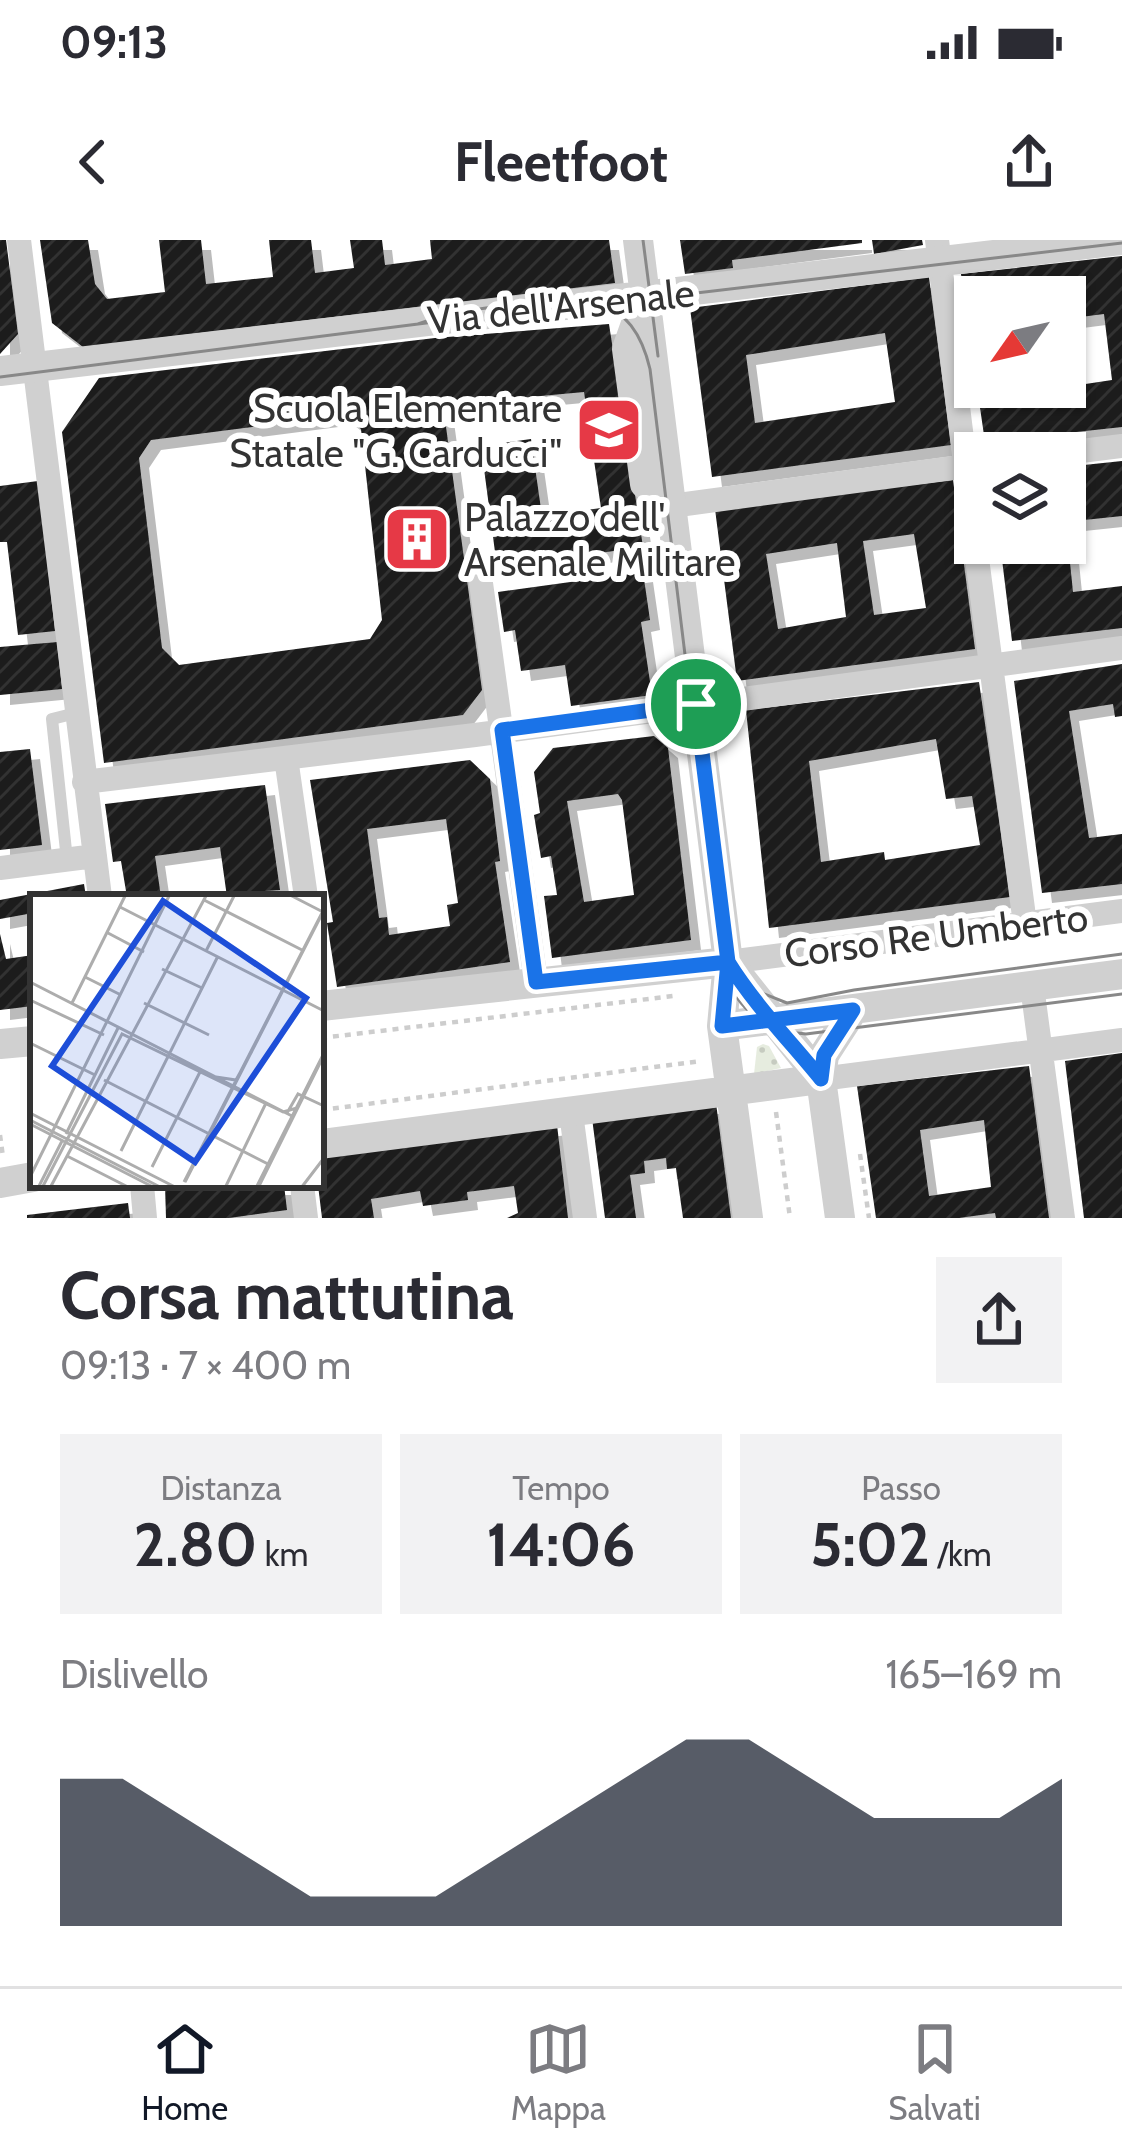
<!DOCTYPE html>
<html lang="it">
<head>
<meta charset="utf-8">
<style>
	:root { --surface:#fff; --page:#f2f2f3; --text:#2b2b33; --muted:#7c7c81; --line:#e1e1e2; --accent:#111827 }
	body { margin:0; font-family:Cabin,sans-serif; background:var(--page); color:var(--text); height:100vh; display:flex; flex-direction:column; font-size:45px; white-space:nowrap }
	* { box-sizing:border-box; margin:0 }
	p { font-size:39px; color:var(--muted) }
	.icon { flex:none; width:66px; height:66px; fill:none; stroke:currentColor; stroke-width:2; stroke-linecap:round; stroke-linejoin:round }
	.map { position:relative; height:978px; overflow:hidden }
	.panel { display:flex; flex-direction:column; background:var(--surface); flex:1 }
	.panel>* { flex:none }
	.needle { width:78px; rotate:236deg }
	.tools { position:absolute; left:954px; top:36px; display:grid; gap:24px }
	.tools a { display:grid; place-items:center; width:132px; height:132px; border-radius:0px; background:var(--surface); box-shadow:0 3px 9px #0004; font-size:60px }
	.pin { position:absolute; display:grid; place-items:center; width:102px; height:102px; color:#fff; margin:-51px; border:6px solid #fff; border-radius:50%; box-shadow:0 3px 12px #0007 }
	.round { display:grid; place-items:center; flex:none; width:126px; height:126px; border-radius:0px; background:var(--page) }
	.summary { display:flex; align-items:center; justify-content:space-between; height:204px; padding:0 60px }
	h1 { font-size:66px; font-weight:700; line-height:90px }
	.figures { display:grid; grid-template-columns:repeat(3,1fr); gap:18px; height:204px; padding:12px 60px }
	.figures div { display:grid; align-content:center; border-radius:0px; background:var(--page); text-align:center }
	.figures b { font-size:60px; font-weight:700 }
	.figures small { font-size:33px; font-weight:400 }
	.figures p { font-size:33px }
	.chart { height:336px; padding:24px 60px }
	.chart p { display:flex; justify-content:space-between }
	.chart svg { width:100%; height:216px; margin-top:12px; fill:var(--accent); opacity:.7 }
	.status { display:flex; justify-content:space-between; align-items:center; height:84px; padding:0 60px; background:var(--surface); direction:ltr }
	.status svg { height:33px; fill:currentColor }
	header { display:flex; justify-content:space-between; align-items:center; height:156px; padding:0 60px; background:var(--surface); font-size:54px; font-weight:700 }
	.menu { display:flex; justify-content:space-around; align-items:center; height:168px; border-top:3px solid var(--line); background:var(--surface); font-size:33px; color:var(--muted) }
	.menu a { display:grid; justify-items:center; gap:6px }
	.menu .on { color:var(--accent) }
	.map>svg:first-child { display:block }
</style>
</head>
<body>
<div class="status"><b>09:13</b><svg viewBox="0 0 49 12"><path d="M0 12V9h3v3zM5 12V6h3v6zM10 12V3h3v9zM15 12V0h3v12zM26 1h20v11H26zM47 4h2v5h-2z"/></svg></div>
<header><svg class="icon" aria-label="back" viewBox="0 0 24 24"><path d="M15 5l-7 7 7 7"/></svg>Fleetfoot<svg class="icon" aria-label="share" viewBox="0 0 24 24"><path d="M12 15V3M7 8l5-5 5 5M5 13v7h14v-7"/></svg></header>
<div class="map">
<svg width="1122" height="978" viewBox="0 0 1122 978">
	<defs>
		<pattern id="grass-dots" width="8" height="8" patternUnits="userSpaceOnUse" patternTransform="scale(3)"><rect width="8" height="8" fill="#e6ecdf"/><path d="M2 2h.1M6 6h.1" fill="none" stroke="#c6cbc0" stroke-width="1.8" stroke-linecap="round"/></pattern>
		<pattern id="building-hatch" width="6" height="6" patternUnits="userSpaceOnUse" patternTransform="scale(3)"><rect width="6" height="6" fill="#1a1a1a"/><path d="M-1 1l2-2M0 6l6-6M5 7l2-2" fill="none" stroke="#333"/></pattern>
		<filter id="shadow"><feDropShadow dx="10" dy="10" stdDeviation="0" flood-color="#0004"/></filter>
	</defs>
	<rect width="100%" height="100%" fill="#fff"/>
	<path fill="url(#grass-dots)" d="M 763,804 L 769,806 L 781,828 L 754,834 L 757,807 Z"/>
	<path fill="url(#building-hatch)" fill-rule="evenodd" filter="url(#shadow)" d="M 0,0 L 6,0 L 18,94 L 0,114 Z
		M 40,0 L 88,0 L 95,44 L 107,59 L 165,52 L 159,0 L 201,0 L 206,44 L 273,37 L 269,0 L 311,0 L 315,33 L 354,28 L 350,0 L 382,0 L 385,25 L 432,19 L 430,0 L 609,0 L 615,43 L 83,107 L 52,83 Z
		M 680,0 L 862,0 L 862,3 L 732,20 L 733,28 L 685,34 Z
		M 872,0 L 922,0 L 923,5 L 874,14 Z
		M 1122,16 L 1122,187 L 985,202 L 977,147 L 1025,147 L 1026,153 L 1112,140 L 1104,74 L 1065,79 L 1065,57 L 975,57 L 972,115 L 961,34 Z
		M 929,37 L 951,205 L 712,237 L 690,68 ZM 885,93 L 895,162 L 755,183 L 746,115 Z
		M 609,84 L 643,307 L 497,327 L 481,206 L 531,199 L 542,276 L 601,268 L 584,152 L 443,165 L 482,450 L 463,475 L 104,523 L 62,192 L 99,138 L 435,98 ZM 344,175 L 361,189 L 382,380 L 370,399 L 179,425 L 162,408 L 139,218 L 151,200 Z
		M 1122,221 L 1122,276 L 1065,282 L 1065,227 Z
		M 953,240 L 975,409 L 737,441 L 715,269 ZM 914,294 L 926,368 L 874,375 L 863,301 ZM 837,303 L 846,377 L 778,389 L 766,314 Z
		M 38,241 L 55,391 L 18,395 L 7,302 L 0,302 L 0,246 Z
		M 1000,303 L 1068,303 L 1073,352 L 1122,346 L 1122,388 L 1012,401 Z
		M 643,332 L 650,380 L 641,382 L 652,455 L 571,466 L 565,425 L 521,431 L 515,390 L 504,392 L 498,352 Z
		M 57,402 L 62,449 L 0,455 L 0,407 Z
		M 1122,424 L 1122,476 L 1115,477 L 1113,464 L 1069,471 L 1089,598 L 1122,594 L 1122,644 L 1042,653 L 1014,441 Z
		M 979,442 L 1010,657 L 769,688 L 746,470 ZM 936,499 L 946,559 L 972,556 L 980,605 L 885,620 L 884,612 L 821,622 L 809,521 Z
		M 654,496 L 668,508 L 691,700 L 552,718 L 544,656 L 557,655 L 551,616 L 541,618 L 534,575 L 540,573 L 534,532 L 553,508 ZM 618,554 L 622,560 L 634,655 L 584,662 L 567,561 Z
		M 30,509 L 42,605 L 0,610 L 0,512 Z
		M 470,520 L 490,539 L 500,621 L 495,622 L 510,722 L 337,747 L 327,683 L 333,682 L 310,540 ZM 446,579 L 458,663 L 447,665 L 450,686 L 389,695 L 387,677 L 379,678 L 367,589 Z
		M 265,545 L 280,650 L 265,651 L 266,657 L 227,657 L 220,607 L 155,616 L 161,657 L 127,657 L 121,621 L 113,622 L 105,564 Z
		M 84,644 L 86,657 L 33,657 L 33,673 L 0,679 L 0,660 Z
		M 0,694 L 6,719 L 33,715 L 33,766 L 0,770 Z
		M 1122,813 L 1122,978 L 1084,978 L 1065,821 Z
		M 1029,826 L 1049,978 L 996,978 L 995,973 L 959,978 L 876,978 L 857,846 ZM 984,880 L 991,947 L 929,956 L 920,890 Z
		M 716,863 L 731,978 L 683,978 L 676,928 L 667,929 L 666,918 L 644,921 L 645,933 L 630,935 L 636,978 L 605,978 L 592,878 Z
		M 557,885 L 568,978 L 507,978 L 518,973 L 514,946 L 467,952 L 468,960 L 423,966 L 420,951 L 371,959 L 374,978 L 322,978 L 318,945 L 321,916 Z
		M 165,945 L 284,945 L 287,970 L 229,978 L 166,978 Z
		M 128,963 L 130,978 L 27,978 L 27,975 Z"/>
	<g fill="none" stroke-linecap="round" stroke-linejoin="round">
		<path stroke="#cdcdcd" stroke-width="4.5" stroke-dasharray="6 6" stroke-linecap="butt" d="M 321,798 L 673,756
			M 321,870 L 701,821
			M 776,872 L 790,978
			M 0,895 L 3,917
			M 860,914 L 869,978"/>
		<path stroke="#d0d0d0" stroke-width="12" d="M 67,620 L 52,479 L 76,473"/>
		<path stroke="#d0d0d0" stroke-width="24" d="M 19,0 L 100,657
			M 937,0 L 975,302
			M 1065,213 L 1122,206
			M 671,266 L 975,225
			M 975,303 L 1025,684
			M 480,336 L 536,742
			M 286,518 L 306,657
			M 84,542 L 475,495 L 1122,408
			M 0,628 L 95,616
			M 728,722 L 1122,671
			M 1032,746 L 1063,978
			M 821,839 L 1122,800
			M 571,873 L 585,978
			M 142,945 L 145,978
			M 302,945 L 306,978"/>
		<path stroke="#d0d0d0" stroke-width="30" d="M 638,0 L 728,722 L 722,786 L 748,978
			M 644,61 L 627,109 L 645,244 L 671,266
			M 0,131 L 1122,0
			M 728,722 L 821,839 L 840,978
			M 321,766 L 728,722
			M 722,786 L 1122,734
			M 0,804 L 33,801
			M 821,839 L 824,815 L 853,770
			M 321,904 L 821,839
			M 0,943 L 33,937"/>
		<path stroke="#888" stroke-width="3" d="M 643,0 L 658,116
			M 637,60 L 1122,3
			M 418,84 C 451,72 483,68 519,64 C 584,56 632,53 650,129 L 724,733 C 739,771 766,792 806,794 L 1122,754
			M 0,137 L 434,82
			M 735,723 L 752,749 L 787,763 L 854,750 L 1122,714"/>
	</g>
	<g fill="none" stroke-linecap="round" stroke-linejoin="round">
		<g stroke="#fff" stroke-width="24">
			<path id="route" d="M 696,464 L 728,722 C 754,764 790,801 821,839 L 824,815 L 853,770 L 722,786 L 728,722 L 536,742 L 502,490 L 696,464"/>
		</g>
		<use href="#route" stroke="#1a73e8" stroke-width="15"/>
	</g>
	<defs>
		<g id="school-square" transform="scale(3.45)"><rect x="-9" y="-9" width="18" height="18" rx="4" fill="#e63946" stroke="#fff"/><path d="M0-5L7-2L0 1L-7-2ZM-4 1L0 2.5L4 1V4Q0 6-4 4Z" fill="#fff"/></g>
		<g id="building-square" transform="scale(3.45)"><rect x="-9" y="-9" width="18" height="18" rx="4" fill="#e63946" stroke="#fff"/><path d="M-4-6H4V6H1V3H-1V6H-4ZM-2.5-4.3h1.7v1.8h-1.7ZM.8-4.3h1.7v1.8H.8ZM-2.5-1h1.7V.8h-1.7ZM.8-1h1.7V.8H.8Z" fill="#fff"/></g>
	</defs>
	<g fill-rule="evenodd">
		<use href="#school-square" x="609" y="190"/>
		<use href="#building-square" x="417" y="299"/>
	</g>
	<g text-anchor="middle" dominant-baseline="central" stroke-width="12" stroke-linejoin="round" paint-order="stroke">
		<g font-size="39" fill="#333" stroke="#fff">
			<text transform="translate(561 66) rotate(-6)">Via dell'Arsenale</text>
			<text transform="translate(936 695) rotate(-7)">Corso Re Umberto</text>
		</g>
		<g font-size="39" fill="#333" stroke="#fff" text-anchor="end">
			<text x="562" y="168">Scuola Elementare<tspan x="562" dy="45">Statale "G. Carducci"</tspan></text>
			<text x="464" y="277" text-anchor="start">Palazzo dell'<tspan x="464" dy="45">Arsenale Militare</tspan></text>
		</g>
	</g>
	<g transform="translate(30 654)">
		<rect width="294" height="294" fill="#fff"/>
		<path fill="none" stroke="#adadad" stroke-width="3" d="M 258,0 L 293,18M 174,6 L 274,57M 90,13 L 294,117M 78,39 L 114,58M 176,57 L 205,0M 132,75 L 172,94M 55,83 L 91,101M 0,88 L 262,222M 0,106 L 74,141M 42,109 L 96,0M 114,109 L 179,141M 0,149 L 65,181M 186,183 L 206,186 L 222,157M 74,186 L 238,270M 0,219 L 147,294M 257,219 L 268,200 L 294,212M 0,226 L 132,294M 0,230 L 125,294M 36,240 L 89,132M 91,257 L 188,62M 37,262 L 100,294M 122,273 L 171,176M 0,283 L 140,0M 154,288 L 294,15M 155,288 L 294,16M 8,294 L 32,247M 12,294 L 92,140 L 253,218 L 267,214M 20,294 L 177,0M 195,294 L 236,209M 226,294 L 294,159M 228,294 L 294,161M 271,294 L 294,264"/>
		<path fill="#1d4ed8" fill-opacity="0.15" stroke="#1d4ed8" stroke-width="6" d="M 133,7 L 276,104 L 165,268 L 22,172 Z"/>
		<rect width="294" height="294" fill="none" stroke="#333" stroke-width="6"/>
	</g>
</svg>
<div class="tools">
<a><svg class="needle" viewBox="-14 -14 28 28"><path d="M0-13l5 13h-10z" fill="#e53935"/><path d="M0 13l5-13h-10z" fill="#7c7c81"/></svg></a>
<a><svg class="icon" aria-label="layers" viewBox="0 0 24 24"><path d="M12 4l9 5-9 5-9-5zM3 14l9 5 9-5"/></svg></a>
</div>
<div class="pin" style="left:696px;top:464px;background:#1e9e55"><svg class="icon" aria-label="arrive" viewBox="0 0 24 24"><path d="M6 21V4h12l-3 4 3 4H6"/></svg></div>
</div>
<section class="panel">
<div class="summary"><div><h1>Corsa mattutina</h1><p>09:13 · 7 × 400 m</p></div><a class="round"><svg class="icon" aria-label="share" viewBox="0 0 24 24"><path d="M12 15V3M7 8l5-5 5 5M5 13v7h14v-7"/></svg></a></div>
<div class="figures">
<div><p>Distanza</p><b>2.80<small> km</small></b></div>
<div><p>Tempo</p><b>14:06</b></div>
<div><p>Passo</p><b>5:02<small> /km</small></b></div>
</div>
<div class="chart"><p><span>Dislivello</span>165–169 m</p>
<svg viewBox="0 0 160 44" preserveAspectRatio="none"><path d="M0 44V14L10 14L20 22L30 30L40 38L50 38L60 38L70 30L80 22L90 14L100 6L110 6L120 14L130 22L140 22L150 22L160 14V44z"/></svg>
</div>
</section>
<nav class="menu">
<a class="on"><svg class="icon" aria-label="home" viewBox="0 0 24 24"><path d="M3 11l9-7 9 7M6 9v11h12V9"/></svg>Home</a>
<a><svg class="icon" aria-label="map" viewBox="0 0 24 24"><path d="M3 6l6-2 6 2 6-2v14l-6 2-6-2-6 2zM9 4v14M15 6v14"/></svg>Mappa</a>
<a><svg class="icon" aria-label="saved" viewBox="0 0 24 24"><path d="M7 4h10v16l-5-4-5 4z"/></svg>Salvati</a>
</nav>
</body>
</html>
